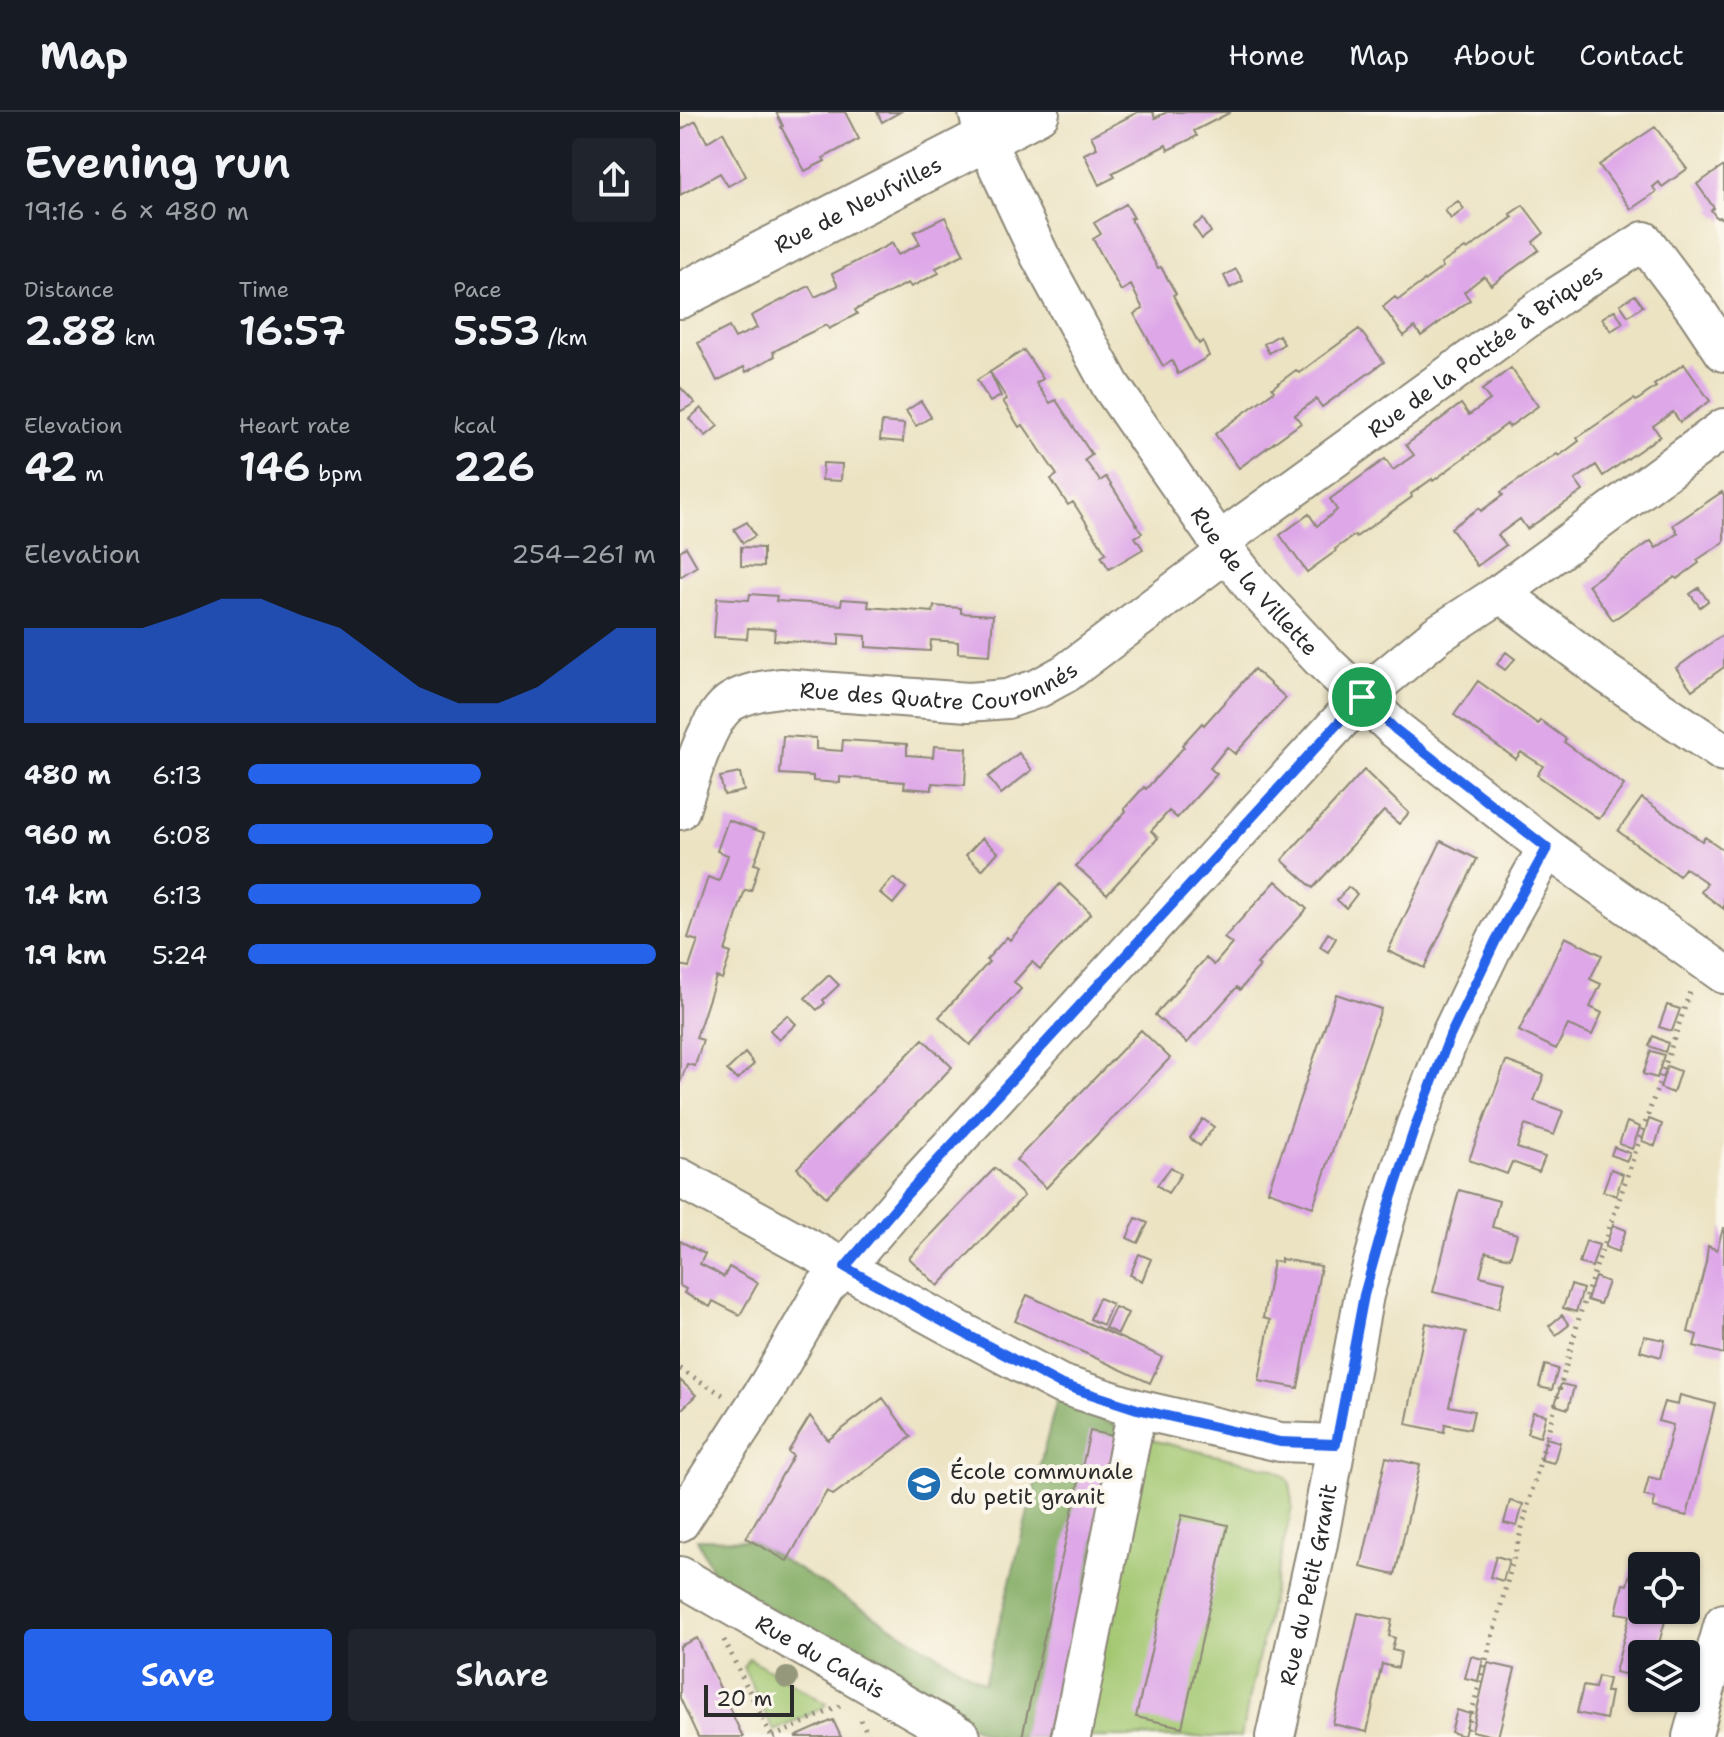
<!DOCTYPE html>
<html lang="en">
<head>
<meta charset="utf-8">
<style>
	:root { --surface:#171b24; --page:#20242c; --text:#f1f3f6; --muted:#9ea1a6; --line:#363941; --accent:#2563eb }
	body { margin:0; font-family:"Shantell Sans",sans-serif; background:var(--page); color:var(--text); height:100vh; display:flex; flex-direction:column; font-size:30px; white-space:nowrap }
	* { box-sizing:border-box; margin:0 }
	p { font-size:26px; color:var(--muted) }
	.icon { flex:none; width:44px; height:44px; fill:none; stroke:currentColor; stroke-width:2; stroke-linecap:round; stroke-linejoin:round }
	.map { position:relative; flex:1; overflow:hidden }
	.side { display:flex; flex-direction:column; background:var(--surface); width:680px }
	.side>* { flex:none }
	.tools { position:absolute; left:948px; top:1440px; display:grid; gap:16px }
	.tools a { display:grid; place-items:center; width:72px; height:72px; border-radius:8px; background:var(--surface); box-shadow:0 2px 6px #0004; font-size:40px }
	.scale { position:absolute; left:24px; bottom:20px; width:90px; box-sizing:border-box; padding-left:8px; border:4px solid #2b2b2b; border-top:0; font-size:22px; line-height:28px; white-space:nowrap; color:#2b2b2b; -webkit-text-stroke:6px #fbf7ec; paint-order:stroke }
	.pin { position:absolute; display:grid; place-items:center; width:68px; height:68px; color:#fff; margin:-34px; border:4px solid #fff; border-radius:50%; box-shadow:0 2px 8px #0007 }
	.round { display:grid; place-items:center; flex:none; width:84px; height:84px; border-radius:8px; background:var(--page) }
	.headline { display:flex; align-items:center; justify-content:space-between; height:136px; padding:0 24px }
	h1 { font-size:44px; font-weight:600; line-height:60px }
	.stats { display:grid; grid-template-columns:repeat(3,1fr); gap:12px; height:136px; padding:8px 24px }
	.stats div { display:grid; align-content:center }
	.stats b { font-size:40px; font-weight:600 }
	.stats small { font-size:22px; font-weight:400 }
	.stats p { font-size:22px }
	.chart { height:224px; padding:16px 24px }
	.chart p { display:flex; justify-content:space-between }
	.chart svg { width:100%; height:144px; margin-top:8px; fill:var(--accent); opacity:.7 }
	.cta { display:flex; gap:16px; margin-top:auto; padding:16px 24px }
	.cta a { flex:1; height:92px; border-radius:8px; background:var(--accent); color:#fff; font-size:32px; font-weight:600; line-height:92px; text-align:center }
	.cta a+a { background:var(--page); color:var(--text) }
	ul { padding:0 24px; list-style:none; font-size:26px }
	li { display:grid; grid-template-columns:128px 96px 1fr; align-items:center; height:60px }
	li i { height:20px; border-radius:10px; background:var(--accent) }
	header { display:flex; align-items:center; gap:48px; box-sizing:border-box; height:112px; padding:0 40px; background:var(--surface); border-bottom:2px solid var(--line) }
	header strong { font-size:38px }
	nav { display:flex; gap:44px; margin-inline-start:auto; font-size:28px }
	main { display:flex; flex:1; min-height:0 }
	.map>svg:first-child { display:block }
</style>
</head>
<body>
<header>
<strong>Map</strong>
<nav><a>Home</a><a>Map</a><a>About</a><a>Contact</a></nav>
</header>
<main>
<section class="side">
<div class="headline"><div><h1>Evening run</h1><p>19:16 · 6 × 480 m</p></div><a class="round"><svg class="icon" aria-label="share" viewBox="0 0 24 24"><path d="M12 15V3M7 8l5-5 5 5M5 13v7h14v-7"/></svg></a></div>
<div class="stats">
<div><p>Distance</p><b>2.88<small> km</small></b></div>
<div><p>Time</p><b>16:57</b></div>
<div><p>Pace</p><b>5:53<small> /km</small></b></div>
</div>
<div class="stats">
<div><p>Elevation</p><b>42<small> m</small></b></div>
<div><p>Heart rate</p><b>146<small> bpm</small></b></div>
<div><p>kcal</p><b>226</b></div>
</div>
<div class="chart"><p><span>Elevation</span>254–261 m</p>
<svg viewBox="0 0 160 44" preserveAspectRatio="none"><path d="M0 44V15L10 15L20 15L30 15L40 11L50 6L60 6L70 11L80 15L90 24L100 33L110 38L120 38L130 33L140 24L150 15L160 15V44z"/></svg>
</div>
<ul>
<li><b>480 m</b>6:13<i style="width:57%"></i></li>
<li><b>960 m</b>6:08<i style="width:60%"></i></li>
<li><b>1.4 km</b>6:13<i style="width:57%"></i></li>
<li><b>1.9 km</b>5:24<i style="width:100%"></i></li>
</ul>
<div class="cta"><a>Save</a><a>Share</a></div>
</section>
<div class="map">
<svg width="1044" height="1625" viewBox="0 0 1044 1625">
	<rect width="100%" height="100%" fill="#fbf7ec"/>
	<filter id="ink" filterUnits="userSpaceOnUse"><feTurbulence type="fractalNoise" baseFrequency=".0125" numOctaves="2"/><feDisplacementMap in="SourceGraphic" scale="16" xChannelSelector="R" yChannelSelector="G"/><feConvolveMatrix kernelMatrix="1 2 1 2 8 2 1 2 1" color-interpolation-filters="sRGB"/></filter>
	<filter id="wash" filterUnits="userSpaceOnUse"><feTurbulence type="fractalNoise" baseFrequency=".006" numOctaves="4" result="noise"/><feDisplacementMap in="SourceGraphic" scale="32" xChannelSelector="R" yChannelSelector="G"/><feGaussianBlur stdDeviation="1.8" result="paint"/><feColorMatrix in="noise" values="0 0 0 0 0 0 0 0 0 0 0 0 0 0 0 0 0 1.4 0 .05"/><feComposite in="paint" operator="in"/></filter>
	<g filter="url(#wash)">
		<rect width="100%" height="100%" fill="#ece3c3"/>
		<path fill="#a3c771" stroke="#67794e" stroke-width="2" d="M 471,1328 L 593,1357 C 614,1367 611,1374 612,1395 L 561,1625 L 402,1625 Z
			M 69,1546 L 147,1592 L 143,1596 L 94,1619 L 63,1555 Z"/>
		<path fill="#82ac63" stroke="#566c47" stroke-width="2" d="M 377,1287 L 445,1318 L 378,1625 L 312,1625 L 48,1491 L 17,1427 L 70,1428 L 304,1571 Z"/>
		<g id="blocks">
			<path fill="#dea7e8" d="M 96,0 L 165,0 L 179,27 L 143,46 L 145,49 L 125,59 L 101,15 L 103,14 Z
				M 197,0 L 220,0 L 202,10 Z
				M 458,0 L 473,0 L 475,6 L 487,0 L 551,0 L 514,19 L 517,24 L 488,38 L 486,33 L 432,61 L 435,65 L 419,73 L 404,42 L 417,36 L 411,24 Z
				M 16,9 L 27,30 L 43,20 L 66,64 L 48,74 L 40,61 L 0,83 L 0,18 Z
				M 975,15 L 1007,57 L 982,75 L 979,70 L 973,75 L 976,80 L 951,97 L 919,53 Z
				M 1044,54 L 1044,110 L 1040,105 L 1037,106 L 1031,98 L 1034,96 L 1017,72 Z
				M 778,89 L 784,97 L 771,107 L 765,98 Z
				M 446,92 L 454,106 L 450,106 L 464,132 L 478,156 L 481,155 L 496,182 L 493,183 L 519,232 L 523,229 L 529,244 L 498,262 L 492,249 L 483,254 L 454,202 L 463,197 L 451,173 L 441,179 L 413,127 L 421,122 L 414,111 Z
				M 843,93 L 864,121 L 853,130 L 859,138 L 811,173 L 804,164 L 784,180 L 790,188 L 741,224 L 735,215 L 724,224 L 703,195 L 715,185 L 718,188 L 763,155 L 761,152 L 785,136 L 787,138 L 833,105 L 830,102 Z
				M 265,105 L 284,142 L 256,156 L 259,161 L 231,175 L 228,171 L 175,198 L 177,202 L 149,217 L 146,213 L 119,226 L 93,240 L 95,244 L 66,260 L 64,255 L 37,269 L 18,231 L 49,215 L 55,226 L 77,216 L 71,204 L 129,174 L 135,185 L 158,174 L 152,162 L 212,131 L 218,143 L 240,132 L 234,120 Z
				M 523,107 L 531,120 L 522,127 L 513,114 Z
				M 556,157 L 563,169 L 550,176 L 544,164 Z
				M 955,183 L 963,194 L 948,204 L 940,192 Z
				M 935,198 L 943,211 L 931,219 L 922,206 Z
				M 679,217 L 704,250 L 642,295 L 636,287 L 615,303 L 621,311 L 559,356 L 535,322 L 594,279 L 592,276 L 616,258 L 619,261 Z
				M 599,223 L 604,232 L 589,241 L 584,232 Z
				M 344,238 L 363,267 L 356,271 L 370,291 L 376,288 L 412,343 L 405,348 L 420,369 L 426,365 L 462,421 L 455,425 L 463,437 L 429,457 L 421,444 L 426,441 L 393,390 L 388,393 L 371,367 L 377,363 L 343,313 L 339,315 L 323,289 L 327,287 L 310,260 Z
				M 1004,252 L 1030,289 L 1000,310 L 993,300 L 973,314 L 980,324 L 923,364 L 916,353 L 895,368 L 903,379 L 847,417 L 840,407 L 818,423 L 826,433 L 797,454 L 771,416 L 799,396 L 801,399 L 823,383 L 821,380 L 877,342 L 879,344 L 899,329 L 897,326 L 954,287 L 956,289 L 976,275 L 974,273 Z
				M 831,256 L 858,294 L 829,315 L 827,312 L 807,327 L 808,328 L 753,369 L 752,367 L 731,382 L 732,385 L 676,425 L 675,423 L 655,437 L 656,439 L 627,460 L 600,423 L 629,402 L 637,414 L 657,398 L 650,387 L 705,347 L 713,358 L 734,343 L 726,333 L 781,292 L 789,303 L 810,288 L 802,278 Z
				M 310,260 L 321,284 L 310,290 L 297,268 Z
				M 0,275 L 15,291 L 1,299 L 0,297 Z
				M 241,289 L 251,305 L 236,314 L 226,299 Z
				M 21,296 L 38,314 L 26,324 L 9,307 Z
				M 202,310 L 224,312 L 223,330 L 200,328 Z
				M 143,351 L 162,352 L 161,369 L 142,368 Z
				M 1042,380 L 1044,383 L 1044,430 L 1017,448 L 1019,451 L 997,467 L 995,465 L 933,508 L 908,473 L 971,429 L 976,436 L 998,421 L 993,413 Z
				M 67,410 L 75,424 L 63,431 L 54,417 Z
				M 6,435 L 17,454 L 0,465 L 0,439 Z
				M 61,435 L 83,436 L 83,455 L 61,454 Z
				M 1019,476 L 1028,489 L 1020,495 L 1010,482 Z
				M 70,482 L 97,484 L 96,489 L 161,493 L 162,487 L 189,489 L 188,495 L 253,500 L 254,494 L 267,495 L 281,496 L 281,501 L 313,503 L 310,543 L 278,541 L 278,530 L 265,529 L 251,528 L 250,539 L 186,535 L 186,524 L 174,523 L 159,522 L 159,533 L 94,528 L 95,517 L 68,516 L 67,527 L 34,525 L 37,486 L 69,488 Z
				M 1044,522 L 1044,555 L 1012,578 L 996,556 Z
				M 826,540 L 835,547 L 825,558 L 817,552 Z
				M 574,557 L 606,586 L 555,642 L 547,635 L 530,656 L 537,662 L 497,706 L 489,699 L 471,719 L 478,726 L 427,782 L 396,754 L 446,699 L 444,697 L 464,675 L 466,677 L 504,635 L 502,633 L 522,611 L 524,613 Z
				M 798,569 L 858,612 L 860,608 L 886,627 L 884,630 L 944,673 L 919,707 L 857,663 L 863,654 L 841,640 L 836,647 L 774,603 Z
				M 103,624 L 136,626 L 136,637 L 162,639 L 163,628 L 227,632 L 227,643 L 253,645 L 254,634 L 287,636 L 285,673 L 252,671 L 252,678 L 224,676 L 225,670 L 160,665 L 160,671 L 146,670 L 133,669 L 133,664 L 100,662 Z
				M 339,641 L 352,658 L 321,682 L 308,665 Z
				M 684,658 L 729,701 L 719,712 L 704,699 L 633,776 L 602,748 Z
				M 60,661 L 64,679 L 44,683 L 40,665 Z
				M 962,686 L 1022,729 L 1025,725 L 1044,738 L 1044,797 L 1021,780 L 1027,771 L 1005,756 L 999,764 L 938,719 Z
				M 48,708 L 85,721 L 74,752 L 79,753 L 71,779 L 65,778 L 45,839 L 51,841 L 42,867 L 36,865 L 16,926 L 23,928 L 15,954 L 7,952 L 0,971 L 0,853 L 9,855 L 18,829 L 8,826 L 28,765 L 39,769 L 48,743 L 37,739 Z
				M 302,726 L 318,740 L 302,758 L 286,743 Z
				M 761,729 L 797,747 L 744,856 L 708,839 Z
				M 213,766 L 226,776 L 213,792 L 200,781 Z
				M 596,769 L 627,797 L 577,852 L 580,854 L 560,878 L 557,875 L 507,931 L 475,903 L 526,846 L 534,853 L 552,832 L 544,826 Z
				M 380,772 L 411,801 L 360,857 L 352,850 L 334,870 L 341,877 L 290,933 L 259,905 L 309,850 L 306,848 L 327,825 L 330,828 Z
				M 668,775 L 677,782 L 666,796 L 657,788 Z
				M 648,821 L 656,826 L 648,840 L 640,835 Z
				M 885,825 L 922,843 L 910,867 L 921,872 L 910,895 L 922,901 L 912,923 L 888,913 L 876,937 L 839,919 Z
				M 149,863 L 159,873 L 143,888 L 145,891 L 137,898 L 125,886 Z
				M 656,882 L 701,897 L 633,1095 L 588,1079 Z
				M 987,893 L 1000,897 L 992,919 L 979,915 Z
				M 107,903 L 116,912 L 99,928 L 90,918 Z
				M 461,918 L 490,946 L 366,1076 L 336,1048 Z
				M 973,924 L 988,931 L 985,940 L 969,934 Z
				M 243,927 L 272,955 L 146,1085 L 117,1056 Z
				M 971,939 L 984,943 L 977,966 L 963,962 Z
				M 65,941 L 74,952 L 57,968 L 47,958 Z
				M 826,949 L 864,963 L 854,989 L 883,999 L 874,1023 L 845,1013 L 837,1036 L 865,1045 L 859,1060 L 832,1050 L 827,1062 L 789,1048 Z
				M 987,954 L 1000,959 L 993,981 L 980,976 Z
				M 523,1007 L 534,1015 L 520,1034 L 510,1026 Z
				M 969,1007 L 982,1012 L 975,1034 L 962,1029 Z
				M 947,1010 L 960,1015 L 952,1037 L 939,1032 Z
				M 934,1035 L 950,1041 L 947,1049 L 931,1043 Z
				M 491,1055 L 501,1062 L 488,1081 L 477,1073 Z
				M 315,1056 L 344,1084 L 258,1174 L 229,1146 Z
				M 931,1057 L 943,1062 L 936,1084 L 923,1079 Z
				M 779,1078 L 819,1089 L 812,1115 L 837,1122 L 830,1146 L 806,1140 L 800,1164 L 825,1170 L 819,1196 L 753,1180 Z
				M 456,1106 L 468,1111 L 458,1131 L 447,1126 Z
				M 933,1113 L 946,1118 L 938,1140 L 925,1135 Z
				M 1043,1116 L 1044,1116 L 1044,1242 L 1014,1234 L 1017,1223 L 1008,1220 L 1026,1150 L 1028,1134 L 1037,1138 Z
				M 0,1129 L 25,1142 L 20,1152 L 32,1158 L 44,1165 L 49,1155 L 78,1171 L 60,1203 L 33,1189 L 30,1195 L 4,1181 L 6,1177 L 0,1174 Z
				M 906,1129 L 919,1133 L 912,1155 L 899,1151 Z
				M 459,1142 L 471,1147 L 462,1169 L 450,1163 Z
				M 601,1147 L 641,1154 L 618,1276 L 579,1269 L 590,1208 L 583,1206 L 593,1149 L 601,1150 Z
				M 915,1165 L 928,1170 L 920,1192 L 907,1188 Z
				M 891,1173 L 903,1177 L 896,1200 L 883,1196 Z
				M 347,1183 L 482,1245 L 470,1271 L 335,1209 Z
				M 419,1186 L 432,1192 L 423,1213 L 410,1207 Z
				M 435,1195 L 448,1201 L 438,1222 L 425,1216 Z
				M 882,1203 L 889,1213 L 876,1223 L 869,1214 Z
				M 746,1211 L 786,1220 L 769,1294 L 794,1299 L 790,1317 L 765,1312 L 764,1320 L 726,1312 Z
				M 964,1224 L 985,1228 L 981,1245 L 960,1239 Z
				M 865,1253 L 878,1257 L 872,1278 L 859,1275 Z
				M 0,1268 L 16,1283 L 0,1299 Z
				M 881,1272 L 894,1275 L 888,1297 L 875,1293 Z
				M 1000,1283 L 1035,1292 L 1007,1404 L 973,1396 L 975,1386 L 964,1384 L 969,1365 L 980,1368 L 993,1313 L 978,1309 L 984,1290 L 998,1293 Z
				M 203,1286 L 231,1325 L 153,1383 L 147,1379 L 107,1449 L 66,1426 L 113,1344 L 108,1340 L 130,1304 L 148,1328 Z
				M 853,1300 L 866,1303 L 860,1325 L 847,1321 Z
				M 410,1319 L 438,1325 L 370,1625 L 342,1625 Z
				M 866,1326 L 880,1330 L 874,1351 L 861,1348 Z
				M 706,1345 L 740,1353 L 715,1463 L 681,1455 Z
				M 830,1389 L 843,1392 L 837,1414 L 824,1411 Z
				M 502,1403 L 548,1413 L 502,1615 L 456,1605 Z
				M 816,1444 L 829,1448 L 823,1469 L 810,1465 Z
				M 954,1445 L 985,1453 L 962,1454 L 962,1498 L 988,1498 L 976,1542 L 962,1542 L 962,1566 L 935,1560 L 950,1503 L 936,1501 L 943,1472 L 947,1473 Z
				M 678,1501 L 712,1508 L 709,1524 L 715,1526 L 712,1538 L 721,1540 L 718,1556 L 702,1552 L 687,1620 L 653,1612 Z
				M 17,1526 L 30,1555 L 63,1625 L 18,1625 L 0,1586 L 0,1534 Z
				M 791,1544 L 803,1547 L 798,1569 L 785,1566 Z
				M 808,1551 L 835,1557 L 818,1625 L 792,1619 Z
				M 918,1564 L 929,1567 L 926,1580 L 931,1580 L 926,1607 L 897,1601 L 903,1574 L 915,1576 Z
				M 777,1598 L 790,1602 L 784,1624 L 771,1620 Z
				M 153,1608 L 161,1625 L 115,1625 Z"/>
		</g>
	</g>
	<g filter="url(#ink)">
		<use href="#blocks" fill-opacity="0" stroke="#8c8777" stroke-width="2"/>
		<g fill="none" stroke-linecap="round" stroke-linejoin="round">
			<g stroke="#8c8777" stroke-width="42">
				<g id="minor">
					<path id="s1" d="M 298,0 L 305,27 L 360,144 L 431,274 L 539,430 L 572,473 L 640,546 L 715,617 L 867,736 L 1044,862"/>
					<path id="s2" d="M 539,430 L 878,184 L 964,129 L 1016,198 L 1044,240"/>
					<path d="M 821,481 L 927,562 L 1044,641"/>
					<path id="s3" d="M 0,698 C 9,670 27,605 51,590 C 65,581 83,578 100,576 L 288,590 L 327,587 L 359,576 L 386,561 L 547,440"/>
					<path d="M 0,1066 L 267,1212 L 380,1272 L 457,1297 L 600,1330 L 656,1332"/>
					<path d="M 0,1410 L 89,1272 L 145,1175 L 165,1155 L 227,1082 L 682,585 L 758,522 L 821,481 L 1044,316"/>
					<path id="s4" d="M 0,1464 L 281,1625"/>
					<path d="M 391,1625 L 457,1297"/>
					<path id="s5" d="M 595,1625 L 638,1431 L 684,1183 L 711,1087 L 736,1012 L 770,924 L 816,828 L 867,736"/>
					<path d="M 1012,1625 L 1044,1511"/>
				</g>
			</g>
			<g stroke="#8c8777" stroke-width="48">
				<g id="major">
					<path id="s6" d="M 0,184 L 357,0"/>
				</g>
			</g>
			<path stroke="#8c8777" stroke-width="5" stroke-dasharray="2 6" stroke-linecap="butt" d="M 0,1257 L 43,1283
				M 44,1528 L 92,1625
				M 181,1608 L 189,1625
				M 93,1625 L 160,1594
				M 785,1625 L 901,1199 L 1010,880"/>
			<use href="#minor" stroke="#fff" stroke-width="38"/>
			<use href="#major" stroke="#fff" stroke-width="44"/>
		</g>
		<circle fill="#96987b" cx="107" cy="1566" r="11"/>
	</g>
	<g fill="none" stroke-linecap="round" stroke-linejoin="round" filter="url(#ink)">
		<g stroke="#fff" stroke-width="16">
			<path id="route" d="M 682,585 L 715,617 L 867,736 L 816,828 L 770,924 L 736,1012 L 711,1087 L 684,1183 L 656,1332 L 600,1330 L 457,1297 L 380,1272 L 267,1212 L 165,1155 L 227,1082 Z"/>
		</g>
		<use href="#route" stroke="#2563eb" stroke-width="10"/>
	</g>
	<defs>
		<g id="school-disc" transform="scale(1.8)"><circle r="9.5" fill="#1f6fb2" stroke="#fbf7ec"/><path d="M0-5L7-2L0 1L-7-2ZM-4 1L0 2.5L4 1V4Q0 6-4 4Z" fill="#fff"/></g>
	</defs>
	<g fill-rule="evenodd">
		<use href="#school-disc" x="244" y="1372"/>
	</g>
	<g text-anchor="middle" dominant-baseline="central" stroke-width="8" stroke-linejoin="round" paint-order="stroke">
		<g font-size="22" fill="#2b2b2b" stroke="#fbf7ec">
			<text stroke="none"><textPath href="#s6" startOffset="200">Rue de Neufvilles</textPath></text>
			<text stroke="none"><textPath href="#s2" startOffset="328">Rue de la Pottée à Briques</textPath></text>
			<text stroke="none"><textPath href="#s1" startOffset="548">Rue de la Villette</textPath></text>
			<text stroke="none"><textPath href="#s3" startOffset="334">Rue des Quatre Couronnés</textPath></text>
			<text stroke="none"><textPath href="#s5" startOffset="156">Rue du Petit Granit</textPath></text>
			<text stroke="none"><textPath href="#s4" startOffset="162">Rue du Calais</textPath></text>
		</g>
		<g font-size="22" fill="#2b2b2b" stroke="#fbf7ec" text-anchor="start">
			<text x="270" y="1359">École communale<tspan x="270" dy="25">du petit granit</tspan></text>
		</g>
	</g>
</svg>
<div class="tools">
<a><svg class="icon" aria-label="locate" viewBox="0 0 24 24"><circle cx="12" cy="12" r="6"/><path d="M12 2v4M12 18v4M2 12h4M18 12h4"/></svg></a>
<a><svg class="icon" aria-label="layers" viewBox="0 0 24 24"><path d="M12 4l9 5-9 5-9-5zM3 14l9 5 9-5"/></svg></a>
</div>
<div class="scale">20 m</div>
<div class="pin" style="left:682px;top:585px;background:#1e9e55"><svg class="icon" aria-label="arrive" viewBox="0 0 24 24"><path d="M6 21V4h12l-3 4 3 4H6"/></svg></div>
</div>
</main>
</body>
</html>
